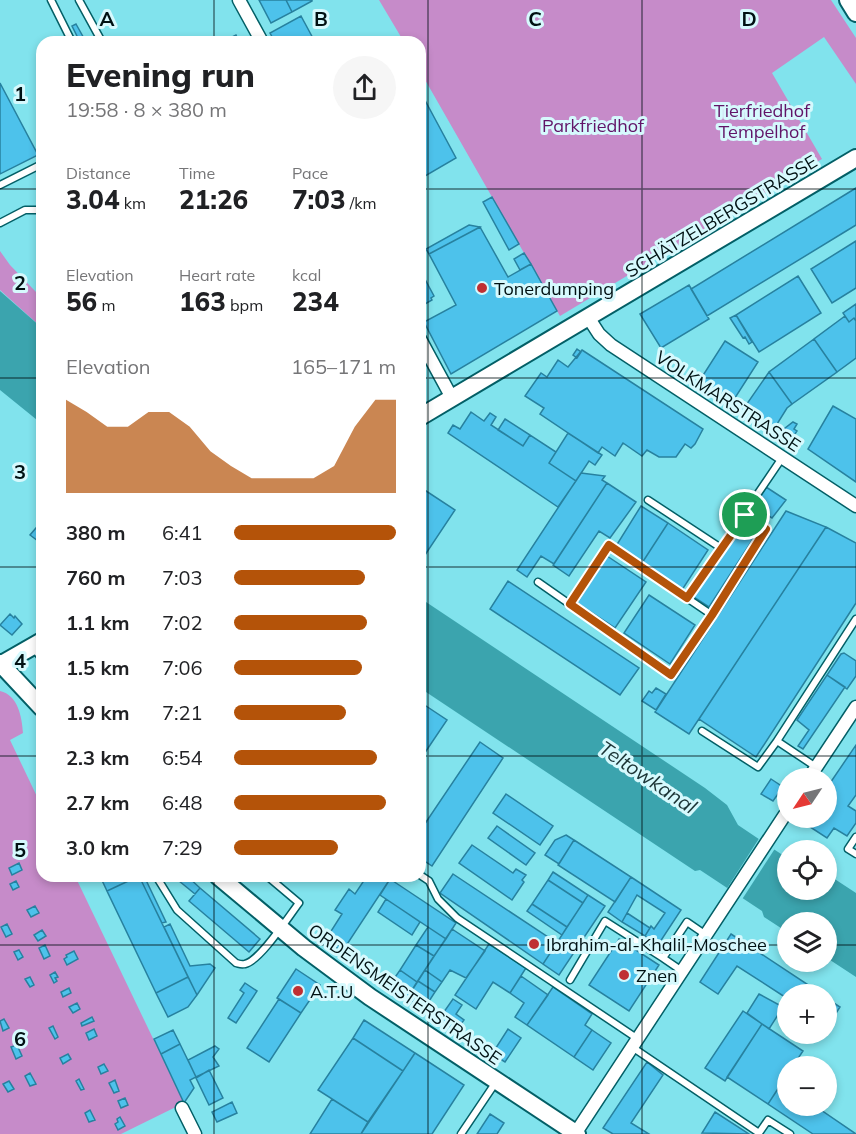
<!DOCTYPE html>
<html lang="en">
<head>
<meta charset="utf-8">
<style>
	:root { --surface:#fff; --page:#f6f6f6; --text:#202124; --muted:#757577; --accent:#b45309 }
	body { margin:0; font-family:Mulish,sans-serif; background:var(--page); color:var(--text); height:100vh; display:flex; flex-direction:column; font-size:22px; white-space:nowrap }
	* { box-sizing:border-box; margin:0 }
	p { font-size:20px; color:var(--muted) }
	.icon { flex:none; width:33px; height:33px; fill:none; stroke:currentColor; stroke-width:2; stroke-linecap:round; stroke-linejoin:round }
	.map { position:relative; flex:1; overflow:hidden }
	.sheet { position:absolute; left:36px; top:36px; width:390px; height:846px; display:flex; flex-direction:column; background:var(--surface); border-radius:18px; box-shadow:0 3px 9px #0003 }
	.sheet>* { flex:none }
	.needle { width:39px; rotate:235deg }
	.tools { position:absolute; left:777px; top:768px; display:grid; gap:12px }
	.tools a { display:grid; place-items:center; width:60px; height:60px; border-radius:50%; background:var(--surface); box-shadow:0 3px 9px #0003; font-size:30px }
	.pin { position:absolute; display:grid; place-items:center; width:51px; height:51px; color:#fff; margin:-26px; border:3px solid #fff; border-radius:50%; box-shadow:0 2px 6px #0007 }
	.round { display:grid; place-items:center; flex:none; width:63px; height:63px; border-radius:32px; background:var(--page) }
	.overview { display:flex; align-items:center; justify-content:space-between; height:102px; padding:0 30px }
	h1 { font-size:33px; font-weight:800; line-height:45px }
	.stats { display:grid; grid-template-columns:repeat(3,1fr); gap:9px; height:102px; padding:6px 30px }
	.stats div { display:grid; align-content:center }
	.stats b { font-size:26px; font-weight:800 }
	.stats small { font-size:16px; font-weight:400 }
	.stats p { font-size:16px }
	.chart { height:168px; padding:12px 30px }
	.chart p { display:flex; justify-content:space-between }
	.chart svg { width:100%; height:108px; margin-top:6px; fill:var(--accent); opacity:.7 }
	ul { padding:0 30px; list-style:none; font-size:20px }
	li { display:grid; grid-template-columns:96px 72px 1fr; align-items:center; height:45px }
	li i { height:15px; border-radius:8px; background:var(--accent) }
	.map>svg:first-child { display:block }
</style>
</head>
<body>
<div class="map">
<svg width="856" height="1134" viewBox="0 0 856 1134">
	<rect width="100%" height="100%" fill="#81e3ed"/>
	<path fill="#c68bc9" d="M 379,0 L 831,0 L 856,38 L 856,84 L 824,37 L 772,73 L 822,159 L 560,316 L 420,71 L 420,42 L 404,42 Z
		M 0,251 L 10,265 L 36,292 L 42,289 L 42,328 L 0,290 Z
		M 0,691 C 18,695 22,717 23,733 L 10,740 L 42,807 L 42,876 L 75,876 L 184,1103 L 121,1134 L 0,1134 Z"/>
	<path fill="#3ba4ae" d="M 0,291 L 42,328 L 42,424 L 0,390 Z
		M 420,598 L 705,788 L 727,805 L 738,825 L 787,858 L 788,890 L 826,890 L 827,874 L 856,893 L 856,977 L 827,958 L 826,922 L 788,922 L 787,932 L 764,917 L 762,911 L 700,870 L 695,871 L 420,688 Z"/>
	<path fill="#81e3ed" d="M 760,837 L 776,847 L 741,901 L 726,890 Z"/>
	<path fill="#4dc2eb" stroke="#27819f" stroke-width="1.5" d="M 259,0 L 286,0 L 292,12 L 271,23 Z
		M 286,0 L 312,0 L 312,1 L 292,12 Z
		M 301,16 L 315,42 L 275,42 L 270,33 Z
		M 76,24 L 86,42 L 80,42 L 72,26 Z
		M 236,35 L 239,42 L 225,42 L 224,41 Z
		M 0,83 L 38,155 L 0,174 Z
		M 420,91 L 456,158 L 420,179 Z
		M 856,188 L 856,225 L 707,316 L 691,289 Z
		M 492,197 L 519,244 L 509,250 L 483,202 Z
		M 469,225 L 480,227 L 429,254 L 426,249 Z
		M 480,227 L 508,277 L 531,264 L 557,311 L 451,374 L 424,322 L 456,305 L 429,254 Z
		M 856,241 L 856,288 L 832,303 L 811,269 Z
		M 524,253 L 531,264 L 520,270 L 514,259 Z
		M 420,270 L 434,296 L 431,298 L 432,300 L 425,304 L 423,302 L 420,303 Z
		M 798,276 L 821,313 L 759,352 L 736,315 Z
		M 689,285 L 709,319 L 661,348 L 640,314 Z
		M 856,304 L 856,321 L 854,318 L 849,322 L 843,313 Z
		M 736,315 L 752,342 L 749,344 L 745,337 L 743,338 L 730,318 Z
		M 845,316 L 849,322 L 854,318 L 856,321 L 856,358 L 837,372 L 814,339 Z
		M 814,339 L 837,372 L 792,404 L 769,372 Z
		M 725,341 L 758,362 L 733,401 L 700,380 Z
		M 577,349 L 581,352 L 577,358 L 573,355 Z
		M 582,350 L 703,429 L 695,444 L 691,448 L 685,444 L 676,457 L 659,457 L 647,450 L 642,456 L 623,443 L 615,456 L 602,447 L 598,453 L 540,414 L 544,408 L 525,396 L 541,373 L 547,377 L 558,360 L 568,367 Z
		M 769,372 L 792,404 L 787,408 L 774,429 L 744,408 Z
		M 833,406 L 856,419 L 856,482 L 808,449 Z
		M 471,412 L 484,421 L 490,413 L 496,417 L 491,425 L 523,446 L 530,435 L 556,452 L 549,463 L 576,481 L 558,507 L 448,433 L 453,425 L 460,429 Z
		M 505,419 L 530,435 L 523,446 L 498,430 Z
		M 793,422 L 797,424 L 794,429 L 797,431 L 791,440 L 780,432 Z
		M 568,433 L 602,455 L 595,465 L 589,461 L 576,481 L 549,463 Z
		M 581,473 L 605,476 L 602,480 L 607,483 L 554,564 L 541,556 L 527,577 L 517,570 Z
		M 607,483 L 636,502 L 610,538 L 599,531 L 569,576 L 553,565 Z
		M 420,487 L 455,510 L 425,555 L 420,552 Z
		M 766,487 L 786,500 L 772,518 L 754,507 Z
		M 641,506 L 668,523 L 642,563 L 616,546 Z
		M 786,511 L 826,527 L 689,734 L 655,712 Z
		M 42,521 L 42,544 L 30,535 Z
		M 668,523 L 708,550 L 682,590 L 642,563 Z
		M 738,526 L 755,536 L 709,607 L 692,596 Z
		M 826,527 L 856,543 L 856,603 L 756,757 L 699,719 Z
		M 607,556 L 646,582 L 615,628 L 577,603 Z
		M 508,581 L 639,668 L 620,695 L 490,609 Z
		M 649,595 L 695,625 L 670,664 L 624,633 Z
		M 10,614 L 14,618 L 15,616 L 22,624 L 12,635 L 0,625 Z
		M 844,653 L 856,661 L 856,676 L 847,689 L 827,675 L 841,654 Z
		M 827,675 L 845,687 L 803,749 L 798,746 L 809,730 L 797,720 Z
		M 656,688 L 666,694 L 656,710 L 642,701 L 649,691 L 652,693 Z
		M 423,704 L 447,720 L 420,760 L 420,708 Z
		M 480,742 L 503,758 L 432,866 L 420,858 L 420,831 Z
		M 856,745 L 856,795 L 848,806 L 856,811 L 856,823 L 847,836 L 834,828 L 827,838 L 804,823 L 808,818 L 826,818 L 826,789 Z
		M 771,779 L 783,787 L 773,801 L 761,794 Z
		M 506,794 L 553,826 L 540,845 L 493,813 Z
		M 497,826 L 535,853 L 526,865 L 488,838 Z
		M 566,835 L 574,840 L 559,864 L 545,855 L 555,840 Z
		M 574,840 L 631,877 L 615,902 L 558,865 Z
		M 472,845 L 513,873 L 516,869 L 526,875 L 522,880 L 524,882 L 512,900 L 459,863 Z
		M 19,863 L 22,870 L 12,875 L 9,868 Z
		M 553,872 L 588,895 L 583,903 L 548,880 Z
		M 453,874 L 557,943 L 543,964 L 440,893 Z
		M 100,876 L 139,876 L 107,891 Z
		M 139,876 L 188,977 L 156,993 L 107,891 Z
		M 139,876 L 144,876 L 166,922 L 162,923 Z
		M 173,876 L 187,876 L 200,888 L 195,894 Z
		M 367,876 L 385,876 L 390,879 L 342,952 L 326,939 L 342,914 L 335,910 L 349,889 L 355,894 Z
		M 631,877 L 681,910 L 658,945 L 645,936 L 651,926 L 654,929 L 665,913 L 637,895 L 622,922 L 608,912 Z
		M 390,879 L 456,923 L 446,939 L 380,895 Z
		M 548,880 L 583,903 L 567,927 L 532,904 Z
		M 16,881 L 19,887 L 13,890 L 10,884 Z
		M 200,888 L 260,939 L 249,952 L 189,901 Z
		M 588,895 L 605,906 L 559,975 L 543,964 Z
		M 386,899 L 420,922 L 412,935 L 378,912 Z
		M 532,904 L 567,927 L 562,935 L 527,911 Z
		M 35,906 L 39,913 L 31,917 L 27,910 Z
		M 627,913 L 650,928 L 645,936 L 622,922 Z
		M 7,924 L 12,934 L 6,937 L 1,927 Z
		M 170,924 L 190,966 L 210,964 L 215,968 L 197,995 L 164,927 Z
		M 428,927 L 446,939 L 434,956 L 416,945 Z
		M 452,929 L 485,951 L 466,978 L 450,970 L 442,982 L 425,970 Z
		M 42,930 L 46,936 L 38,941 L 34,935 Z
		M 731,934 L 822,994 L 788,994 L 788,999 L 737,966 L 718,994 L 700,982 Z
		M 619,939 L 659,965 L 629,1011 L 589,985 Z
		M 489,944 L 526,968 L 510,993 L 493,982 L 476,1009 L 455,995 Z
		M 45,945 L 50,956 L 44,959 L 39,948 Z
		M 416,945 L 434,956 L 417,982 L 400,970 Z
		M 19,950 L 23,957 L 18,960 L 14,952 Z
		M 74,951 L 78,959 L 67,965 L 64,959 L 67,957 L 66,955 Z
		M 296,969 L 320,985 L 301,1013 L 277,998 Z
		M 400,970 L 417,982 L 407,998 L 389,986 Z
		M 425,970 L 442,982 L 435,992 L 418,981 Z
		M 55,972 L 58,977 L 55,978 L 57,981 L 54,983 L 50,975 Z
		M 521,976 L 548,995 L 527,1025 L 515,1017 L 524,1003 L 510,993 Z
		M 30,977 L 34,985 L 30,987 L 25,979 Z
		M 188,977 L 197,995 L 188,1007 L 168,1017 L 156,993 Z
		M 418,981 L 435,992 L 424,1009 L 407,998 Z
		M 245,983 L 257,991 L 236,1023 L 228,1018 L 244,993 L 240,990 Z
		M 553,987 L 592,1014 L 585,1025 L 592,1030 L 574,1057 L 527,1025 Z
		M 69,988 L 71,993 L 63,997 L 61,992 Z
		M 759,994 L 783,1007 L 769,1029 L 747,1013 Z
		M 826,998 L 840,1007 L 833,1018 L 826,1015 Z
		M 279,999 L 301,1013 L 269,1062 L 247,1048 Z
		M 453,999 L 462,1005 L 456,1014 L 464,1020 L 456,1031 L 439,1019 Z
		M 77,1003 L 80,1009 L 73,1013 L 69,1007 Z
		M 743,1011 L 762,1024 L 725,1081 L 705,1068 Z
		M 92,1017 L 94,1021 L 82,1026 L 81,1023 Z
		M 4,1019 L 9,1028 L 3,1031 L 0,1021 Z
		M 364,1020 L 415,1053 L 403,1071 L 353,1038 Z
		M 762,1024 L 803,1051 L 793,1066 L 788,1066 L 788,1074 L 768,1104 L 727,1077 Z
		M 53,1026 L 58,1037 L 55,1039 L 49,1028 Z
		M 94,1029 L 97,1036 L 89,1040 L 86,1033 Z
		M 508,1029 L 521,1038 L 505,1062 L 492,1054 Z
		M 173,1030 L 180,1044 L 161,1054 L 154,1039 Z
		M 592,1030 L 611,1043 L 593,1070 L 574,1057 Z
		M 353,1038 L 403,1071 L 368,1122 L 318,1090 Z
		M 180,1044 L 196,1077 L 190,1080 L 194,1088 L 184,1103 L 161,1054 Z
		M 17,1045 L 22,1056 L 16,1059 L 11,1047 Z
		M 215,1046 L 219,1049 L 213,1057 L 219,1066 L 196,1077 L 188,1060 Z
		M 415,1053 L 464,1085 L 432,1134 L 361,1134 Z
		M 68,1054 L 71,1059 L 63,1064 L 60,1058 Z
		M 647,1062 L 663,1075 L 631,1123 L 649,1134 L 613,1134 L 603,1128 Z
		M 104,1064 L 108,1071 L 101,1074 L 98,1067 Z
		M 209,1070 L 223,1098 L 209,1105 L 196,1078 Z
		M 30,1073 L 36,1084 L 30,1086 L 25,1076 Z
		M 79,1079 L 84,1089 L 81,1090 L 76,1081 Z
		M 115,1080 L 119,1091 L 114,1093 L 109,1083 Z
		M 9,1081 L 14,1089 L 8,1092 L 3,1084 Z
		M 781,1084 L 788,1088 L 788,1106 L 815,1106 L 856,1134 L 813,1134 L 768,1104 Z
		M 125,1098 L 128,1105 L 121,1108 L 118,1101 Z
		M 332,1099 L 368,1122 L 361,1134 L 310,1134 Z
		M 232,1102 L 237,1113 L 217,1122 L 212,1112 Z
		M 90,1110 L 95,1120 L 89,1122 L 85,1113 Z
		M 715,1112 L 749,1134 L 702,1133 Z
		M 490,1114 L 504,1123 L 497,1134 L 477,1134 Z
		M 120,1117 L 125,1126 L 118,1130 L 115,1124 L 118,1122 L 117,1119 Z"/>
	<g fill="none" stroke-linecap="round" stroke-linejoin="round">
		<g stroke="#035f66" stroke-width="9">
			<path id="lane" d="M 51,0 L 72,42
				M 79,0 L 102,42
				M 0,185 L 42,164
				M 0,223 L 25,210 L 42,210
				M 648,500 L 721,548
				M 538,582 L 671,675 L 712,615 L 687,598 L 782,458
				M 570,604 L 609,545 L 687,598
				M 712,615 L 766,529 L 745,515
				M 33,647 L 42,659
				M 702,731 L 758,767 L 777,741 L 816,767
				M 777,741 L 856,619
				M 856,837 L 848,849 L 856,854
				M 420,875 L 429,881 L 438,899 L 457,918 L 638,1039
				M 156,876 L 177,910 L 236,963 C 240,964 241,965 245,964 C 260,961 289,916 299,903 L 267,876
				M 682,971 L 663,958 L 687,922 L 706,935
				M 570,980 L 605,921 L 663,958
				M 632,1047 L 759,1133 L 768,1120 L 790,1134
				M 461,1134 L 496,1082"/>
		</g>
		<g stroke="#035f66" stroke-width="15">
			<path id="street" d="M 239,0 L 262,42
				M 588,317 L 599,334 L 611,345 L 856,506
				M 420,339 L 452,398
				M 809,778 L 856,707
				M 182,1108 L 195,1134
				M 575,1134 L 788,810"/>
		</g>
		<g stroke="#035f66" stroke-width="20">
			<path id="secondary" d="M 848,0 L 856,13
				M 420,417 L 856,158
				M 0,663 L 42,708
				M 0,665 L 42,641
				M 218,876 L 304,948 L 370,997 L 577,1134"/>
		</g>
		<use href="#lane" stroke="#fff" stroke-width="6"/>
		<use href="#street" stroke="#fff" stroke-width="12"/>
		<use href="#secondary" stroke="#fff" stroke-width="16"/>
	</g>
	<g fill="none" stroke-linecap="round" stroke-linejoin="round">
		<g stroke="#fff" stroke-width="12">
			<path id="route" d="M 745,515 L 766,529 L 712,615 L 671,675 L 570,604 L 609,545 L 687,598 Z"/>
		</g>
		<use href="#route" stroke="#b45309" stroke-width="8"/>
	</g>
	<path fill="none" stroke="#001113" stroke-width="1.5" stroke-opacity="0.55" d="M 214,0 L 214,42M 428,0 L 428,1134M 642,0 L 642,1134M 0,189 L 42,189M 420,189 L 856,189M 0,378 L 42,378M 420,378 L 856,378M 0,567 L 42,567M 420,567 L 856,567M 0,756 L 42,756M 420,756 L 856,756M 214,876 L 214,1134M 0,945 L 788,945M 826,945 L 856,945"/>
	<g fill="#bf2f33" stroke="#d6f9fd" stroke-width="2">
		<circle cx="482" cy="288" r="6"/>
		<circle cx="534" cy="944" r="6"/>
		<circle cx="624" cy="975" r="6"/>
		<circle cx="298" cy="991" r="6"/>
	</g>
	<g text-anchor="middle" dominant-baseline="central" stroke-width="6" stroke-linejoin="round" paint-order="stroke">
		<g font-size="18" fill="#611468" stroke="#d6f9fd">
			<text x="762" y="110">Tierfriedhof<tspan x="762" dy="21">Tempelhof</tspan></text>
			<text x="593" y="125">Parkfriedhof</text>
		</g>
		<g font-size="18" fill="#001113" stroke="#d6f9fd">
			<text transform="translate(721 216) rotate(-31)">SCHÄTZELBERGSTRASSE</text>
			<text transform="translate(728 401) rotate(33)">VOLKMARSTRASSE</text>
			<text transform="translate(405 994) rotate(35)">ORDENSMEISTERSTRASSE</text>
		</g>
		<g font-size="18" fill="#001113" stroke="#d6f9fd" text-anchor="start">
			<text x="494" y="288">Tonerdumping</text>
			<text x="546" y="944">Ibrahim-al-Khalil-Moschee</text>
			<text x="636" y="975">Znen</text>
			<text x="310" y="991">A.T.U</text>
		</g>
		<g font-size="20" font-style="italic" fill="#1c3436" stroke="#d6f9fd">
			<text transform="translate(648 777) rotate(34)">Teltowkanal</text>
		</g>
	</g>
	<g font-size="20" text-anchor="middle" font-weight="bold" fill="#001113" stroke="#d6f9fd" stroke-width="6" stroke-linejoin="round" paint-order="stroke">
		<text x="107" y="26">A</text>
		<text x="321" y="26">B</text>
		<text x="535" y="26">C</text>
		<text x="749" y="26">D</text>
		<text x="20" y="101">1</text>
		<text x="20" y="290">2</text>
		<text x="20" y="479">3</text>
		<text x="20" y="668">4</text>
		<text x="20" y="857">5</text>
		<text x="20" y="1046">6</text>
	</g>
</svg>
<div class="tools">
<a><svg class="needle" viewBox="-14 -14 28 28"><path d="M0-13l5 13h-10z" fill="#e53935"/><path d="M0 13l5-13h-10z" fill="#757577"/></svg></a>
<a><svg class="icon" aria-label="locate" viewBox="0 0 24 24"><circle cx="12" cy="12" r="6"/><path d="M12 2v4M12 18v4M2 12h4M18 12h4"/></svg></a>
<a><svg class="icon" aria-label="layers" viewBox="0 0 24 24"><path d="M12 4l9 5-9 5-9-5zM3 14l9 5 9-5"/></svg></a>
<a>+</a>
<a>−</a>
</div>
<div class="pin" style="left:745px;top:515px;background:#1e9e55"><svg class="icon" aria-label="arrive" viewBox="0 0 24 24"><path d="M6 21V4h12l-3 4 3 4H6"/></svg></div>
<section class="sheet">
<div class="overview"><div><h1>Evening run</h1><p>19:58 · 8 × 380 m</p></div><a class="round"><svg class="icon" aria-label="share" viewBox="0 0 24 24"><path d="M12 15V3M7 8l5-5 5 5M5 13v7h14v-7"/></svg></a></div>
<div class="stats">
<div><p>Distance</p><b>3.04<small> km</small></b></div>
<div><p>Time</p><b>21:26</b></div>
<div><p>Pace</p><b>7:03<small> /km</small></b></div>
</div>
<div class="stats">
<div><p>Elevation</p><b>56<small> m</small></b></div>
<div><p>Heart rate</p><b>163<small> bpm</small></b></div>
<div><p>kcal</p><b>234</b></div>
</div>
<div class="chart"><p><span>Elevation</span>165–171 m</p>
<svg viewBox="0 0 160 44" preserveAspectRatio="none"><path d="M0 44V6L10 11L20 17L30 17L40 11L50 11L60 17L70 27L80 33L90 38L100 38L110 38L120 38L130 33L140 17L150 6L160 6V44z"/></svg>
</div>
<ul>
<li><b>380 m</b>6:41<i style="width:100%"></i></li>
<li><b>760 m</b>7:03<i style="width:81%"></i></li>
<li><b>1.1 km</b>7:02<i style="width:82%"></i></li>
<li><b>1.5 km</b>7:06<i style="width:79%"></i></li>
<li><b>1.9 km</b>7:21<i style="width:69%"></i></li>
<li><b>2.3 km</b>6:54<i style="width:88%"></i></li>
<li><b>2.7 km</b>6:48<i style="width:94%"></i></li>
<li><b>3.0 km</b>7:29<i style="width:64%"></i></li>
</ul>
</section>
</div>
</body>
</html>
